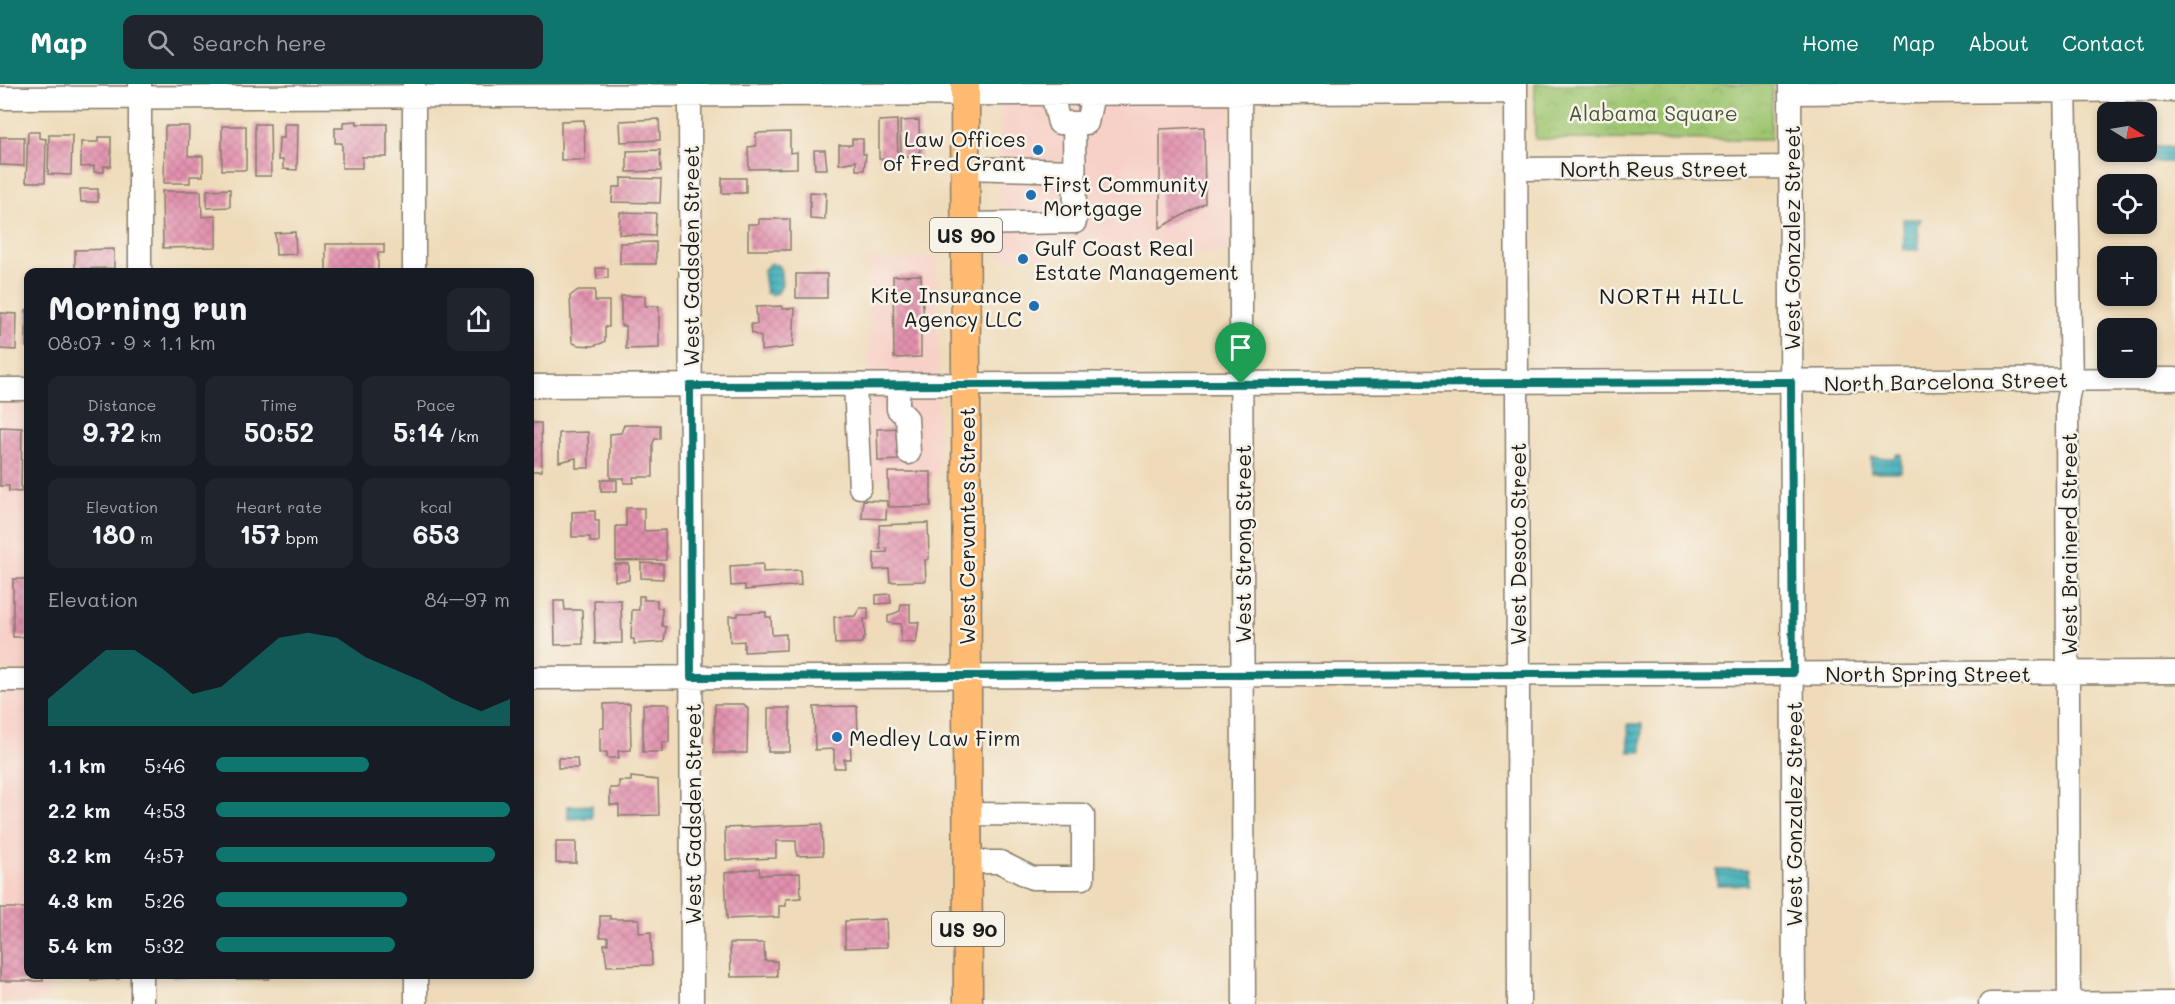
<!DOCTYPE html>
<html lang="en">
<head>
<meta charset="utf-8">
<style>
	:root { --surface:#171b24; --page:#20242c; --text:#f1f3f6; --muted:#9ea1a6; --accent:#0f766e }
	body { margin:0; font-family:Mali,sans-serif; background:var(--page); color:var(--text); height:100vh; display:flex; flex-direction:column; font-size:22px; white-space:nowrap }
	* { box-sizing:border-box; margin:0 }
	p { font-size:20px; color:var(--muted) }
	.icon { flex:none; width:33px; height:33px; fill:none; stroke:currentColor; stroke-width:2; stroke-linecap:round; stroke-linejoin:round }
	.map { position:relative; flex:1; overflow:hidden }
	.sheet { position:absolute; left:24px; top:184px; width:510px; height:711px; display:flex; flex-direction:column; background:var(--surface); border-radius:12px; box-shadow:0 3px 9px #0003 }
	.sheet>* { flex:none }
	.needle { width:39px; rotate:101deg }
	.buttons { position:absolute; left:2097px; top:18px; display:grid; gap:12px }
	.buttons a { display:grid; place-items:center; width:60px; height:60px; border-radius:12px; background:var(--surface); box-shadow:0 3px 9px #0003; font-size:30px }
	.pin { position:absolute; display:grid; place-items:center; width:51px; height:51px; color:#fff; margin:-62px -26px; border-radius:50% 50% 50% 0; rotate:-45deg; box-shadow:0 0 6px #0007 }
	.pin .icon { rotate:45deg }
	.round { display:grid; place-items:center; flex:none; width:63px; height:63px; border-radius:12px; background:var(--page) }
	.summary { display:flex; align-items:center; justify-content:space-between; height:102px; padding:0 24px }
	h1 { font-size:33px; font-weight:700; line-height:45px }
	.metrics { display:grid; grid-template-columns:repeat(3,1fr); gap:9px; height:102px; padding:6px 24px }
	.metrics div { display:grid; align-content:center; border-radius:12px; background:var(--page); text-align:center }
	.metrics b { font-size:26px; font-weight:700 }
	.metrics small { font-size:16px; font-weight:400 }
	.metrics p { font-size:16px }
	.chart { height:168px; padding:12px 24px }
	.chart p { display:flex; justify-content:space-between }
	.chart svg { width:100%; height:108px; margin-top:6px; fill:var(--accent); opacity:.7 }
	ul { padding:0 24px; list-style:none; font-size:20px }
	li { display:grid; grid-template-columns:96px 72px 1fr; align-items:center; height:45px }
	li i { height:15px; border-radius:8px; background:var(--accent) }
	header { display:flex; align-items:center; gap:36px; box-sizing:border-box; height:84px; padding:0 30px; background:var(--accent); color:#fff }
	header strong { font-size:28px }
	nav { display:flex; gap:33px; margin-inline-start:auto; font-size:21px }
	.search { width:420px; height:54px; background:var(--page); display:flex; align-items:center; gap:15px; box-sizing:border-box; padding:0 21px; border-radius:12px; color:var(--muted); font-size:22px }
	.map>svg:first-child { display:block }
</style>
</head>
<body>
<header>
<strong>Map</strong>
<div class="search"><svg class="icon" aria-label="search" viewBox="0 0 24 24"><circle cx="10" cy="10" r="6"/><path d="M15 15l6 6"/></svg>Search here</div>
<nav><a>Home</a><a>Map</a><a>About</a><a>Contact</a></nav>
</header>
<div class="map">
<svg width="2175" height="920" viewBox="0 0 2175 920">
	<defs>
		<pattern id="park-crowns" width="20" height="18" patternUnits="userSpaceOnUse" patternTransform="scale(1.5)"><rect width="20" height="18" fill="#9fc671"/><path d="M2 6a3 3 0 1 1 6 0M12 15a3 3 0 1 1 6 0" fill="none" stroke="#88aa61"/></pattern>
		<pattern id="water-rules" width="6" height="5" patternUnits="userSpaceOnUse" patternTransform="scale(1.5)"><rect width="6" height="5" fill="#3eaeb9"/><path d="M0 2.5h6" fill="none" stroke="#338d96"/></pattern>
		<pattern id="building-cross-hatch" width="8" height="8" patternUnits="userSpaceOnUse" patternTransform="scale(1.5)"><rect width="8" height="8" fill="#e291ae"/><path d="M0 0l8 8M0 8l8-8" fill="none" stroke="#c17c95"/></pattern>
	</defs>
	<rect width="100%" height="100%" fill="#f7f3e8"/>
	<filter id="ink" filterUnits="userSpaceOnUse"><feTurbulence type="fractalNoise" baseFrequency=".0167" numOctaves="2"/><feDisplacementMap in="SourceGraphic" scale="12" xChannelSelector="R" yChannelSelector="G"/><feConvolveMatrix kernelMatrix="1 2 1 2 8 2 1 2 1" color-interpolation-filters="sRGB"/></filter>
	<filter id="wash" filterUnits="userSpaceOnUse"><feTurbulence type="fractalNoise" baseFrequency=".008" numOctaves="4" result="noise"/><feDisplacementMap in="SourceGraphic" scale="24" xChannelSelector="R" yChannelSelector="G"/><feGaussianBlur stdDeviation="1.35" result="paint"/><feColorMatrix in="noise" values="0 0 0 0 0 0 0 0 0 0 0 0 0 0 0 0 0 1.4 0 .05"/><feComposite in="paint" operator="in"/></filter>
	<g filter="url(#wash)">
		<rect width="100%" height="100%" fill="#efdbba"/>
		<path fill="#f7d1c8" d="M 0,0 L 130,0 L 130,5 L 0,5 Z
			M 150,0 L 236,0 L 236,4 L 150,5 Z
			M 1230,18 L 1231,169 L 1000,175 L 1000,19 Z
			M 937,172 L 938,293 L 869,293 L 868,177 Z
			M 869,310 L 938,310 L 939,391 L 868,395 Z
			M 0,313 L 28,313 L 28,587 L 0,587 Z
			M 0,605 L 28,605 L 28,891 L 50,891 L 50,918 L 0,919 Z"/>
		<path fill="url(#park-crowns)" stroke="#5e7146" stroke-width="1.5" d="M 1535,0 L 1772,0 L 1771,56 L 1535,55 Z"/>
		<path fill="url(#water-rules)" stroke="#2d656a" stroke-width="1.5" d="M 2151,63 L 2175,63 L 2175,78 L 2151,78 Z
			M 1903,135 L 1921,135 L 1918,141 L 1919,166 L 1904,166 Z
			M 770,179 L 780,182 L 782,200 L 778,209 L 772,211 L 766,209 L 763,187 Z
			M 1897,370 L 1901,370 L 1901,388 L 1871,388 L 1871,373 L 1894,374 Z
			M 1628,640 L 1642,640 L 1642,668 L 1629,668 Z
			M 592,721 L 592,734 L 568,735 L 568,722 Z
			M 1717,786 L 1748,786 L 1748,801 L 1717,801 Z"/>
		<g id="blocks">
			<path fill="url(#building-cross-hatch)" d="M 659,35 L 660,56 L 621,58 L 620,37 Z
				M 584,36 L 585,76 L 561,76 L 561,37 Z
				M 897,36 L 898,75 L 879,75 L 879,37 Z
				M 919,36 L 920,73 L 901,73 L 900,37 Z
				M 357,37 L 357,40 L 387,40 L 387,73 L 362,73 L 362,84 L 342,84 L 342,59 L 335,59 L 335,44 L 343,44 L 343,38 Z
				M 255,40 L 270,40 L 271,92 L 255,92 Z
				M 284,40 L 298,40 L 297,86 L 283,85 L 283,76 L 278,76 L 279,54 L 284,54 Z
				M 165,42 L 189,42 L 188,72 L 203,72 L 203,92 L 190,92 L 190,99 L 164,99 Z
				M 222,42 L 246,42 L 246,86 L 222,86 Z
				M 1204,43 L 1205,119 L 1160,144 L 1160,45 Z
				M 28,48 L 39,48 L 39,54 L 46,55 L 45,98 L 26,98 Z
				M 790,48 L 790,69 L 797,68 L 797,84 L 749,85 L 748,63 L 756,62 L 756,49 Z
				M 49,51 L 72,51 L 71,91 L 48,90 Z
				M 0,53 L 24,53 L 24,82 L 0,81 Z
				M 98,53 L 111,53 L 111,82 L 104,82 L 104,88 L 94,88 L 94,82 L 81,83 L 81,58 L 98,58 Z
				M 852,55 L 863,55 L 863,70 L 866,70 L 864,86 L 856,86 L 856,77 L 839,80 L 839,61 L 852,61 Z
				M 660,66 L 661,87 L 627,88 L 627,67 Z
				M 814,66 L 825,66 L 827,85 L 815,85 Z
				M 621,94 L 661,95 L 660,119 L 612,118 L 613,103 L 621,103 Z
				M 722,94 L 746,94 L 746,109 L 722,109 Z
				M 80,105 L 98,105 L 98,118 L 81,118 Z
				M 230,105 L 230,123 L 207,124 L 207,106 Z
				M 162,107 L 201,107 L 202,133 L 216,132 L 216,163 L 163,164 Z
				M 810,108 L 826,109 L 825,136 L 810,135 Z
				M 620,128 L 656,129 L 655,152 L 619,150 Z
				M 759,135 L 790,135 L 790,166 L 748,166 L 748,140 L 759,140 Z
				M 295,148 L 296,170 L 276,171 L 275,149 Z
				M 656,158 L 656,180 L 620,180 L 620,159 Z
				M 326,160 L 384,160 L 384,169 L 378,169 L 378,187 L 326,187 Z
				M 114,165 L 114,184 L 75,185 L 75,166 Z
				M 596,184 L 608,184 L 608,194 L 597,195 Z
				M 197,185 L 211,185 L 211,189 L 197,189 Z
				M 796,190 L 827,190 L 827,214 L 796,214 Z
				M 921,191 L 924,240 L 921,240 L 921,273 L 894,274 L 893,192 Z
				M 578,206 L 595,206 L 595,217 L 609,217 L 609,243 L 605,243 L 605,257 L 602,259 L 593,262 L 577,261 L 572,258 L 570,212 Z
				M 621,212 L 645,212 L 645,222 L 659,222 L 659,264 L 626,265 L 626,242 L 621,242 Z
				M 782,222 L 782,225 L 795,224 L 793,263 L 761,267 L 761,253 L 752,249 L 751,240 L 757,240 L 756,223 Z
				M 28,225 L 28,263 L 26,263 L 26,226 Z
				M 1,229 L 17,230 L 16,266 L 0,265 Z
				M 530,339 L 541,339 L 542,387 L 530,387 Z
				M 624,341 L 660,341 L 660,355 L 655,355 L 653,359 L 653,393 L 633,393 L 634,399 L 624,399 L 624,394 L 610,394 L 610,350 L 621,349 Z
				M 0,343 L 22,344 L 21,408 L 9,407 L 9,402 L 0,402 Z
				M 899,344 L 901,376 L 878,377 L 877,345 Z
				M 588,348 L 589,384 L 576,384 L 576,374 L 559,378 L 559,349 Z
				M 888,388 L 931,388 L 931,422 L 889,423 Z
				M 601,396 L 617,396 L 617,407 L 601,407 Z
				M 863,416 L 887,417 L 886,435 L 862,434 Z
				M 626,424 L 644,424 L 644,447 L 665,446 L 666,476 L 616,477 L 616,442 L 626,442 Z
				M 595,427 L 595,437 L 599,437 L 599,458 L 590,458 L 590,453 L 572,453 L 572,428 Z
				M 928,439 L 929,475 L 925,476 L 926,497 L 890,498 L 889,485 L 874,486 L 874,469 L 887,468 L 887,464 L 880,465 L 879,441 Z
				M 641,479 L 663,480 L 663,495 L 641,494 Z
				M 615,480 L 629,480 L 629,496 L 615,497 Z
				M 763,480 L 763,488 L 800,486 L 801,501 L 745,506 L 745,501 L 731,502 L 730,482 Z
				M 13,495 L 28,495 L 28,553 L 13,553 Z
				M 890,510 L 891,519 L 876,520 L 876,511 Z
				M 639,512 L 644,512 L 644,516 L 657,516 L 657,524 L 662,524 L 662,542 L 666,543 L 664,558 L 634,560 L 634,555 L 631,555 L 632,526 L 639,526 Z
				M 594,516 L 621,516 L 622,559 L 595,560 Z
				M 554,517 L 564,517 L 565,526 L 582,526 L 583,560 L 555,561 Z
				M 901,520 L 910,520 L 910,538 L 919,538 L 916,559 L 901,558 L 901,540 L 888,539 L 888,532 L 900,527 Z
				M 860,524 L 868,524 L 868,535 L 864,535 L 865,553 L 861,559 L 835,560 L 834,533 L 855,532 Z
				M 766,528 L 766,533 L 771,533 L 772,551 L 786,550 L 786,566 L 744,568 L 744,557 L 730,558 L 729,532 L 738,532 L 738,529 Z
				M 630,619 L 631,666 L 618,667 L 619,674 L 607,674 L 607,668 L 600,669 L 600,644 L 604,644 L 604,620 Z
				M 643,620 L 669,620 L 669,658 L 662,658 L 662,668 L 643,668 Z
				M 715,620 L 744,620 L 748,625 L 747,669 L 714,669 Z
				M 857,622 L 858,653 L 850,653 L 851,675 L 844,675 L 845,684 L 834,684 L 834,665 L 815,666 L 814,623 Z
				M 768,624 L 790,624 L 790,668 L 768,668 Z
				M 558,674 L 577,674 L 578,684 L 558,684 Z
				M 631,693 L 658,696 L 659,731 L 619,732 L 619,721 L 610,721 L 610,704 L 619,704 L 619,697 L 631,697 Z
				M 822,740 L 823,771 L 797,772 L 796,757 L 776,757 L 776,774 L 726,776 L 725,744 Z
				M 556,758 L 576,758 L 576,779 L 556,779 Z
				M 759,784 L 760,791 L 800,789 L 801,814 L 786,815 L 786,822 L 779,822 L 779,833 L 727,835 L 725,789 Z
				M 0,824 L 28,824 L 28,891 L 43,891 L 43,897 L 0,897 Z
				M 600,832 L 610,832 L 610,835 L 639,835 L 639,849 L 651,848 L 652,881 L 607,882 L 604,860 L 608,860 L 608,853 L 600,853 Z
				M 886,835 L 887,863 L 845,864 L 845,837 Z
				M 730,859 L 764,859 L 765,877 L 777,877 L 777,892 L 731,893 Z
				M 91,891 L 119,891 L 119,895 L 91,896 Z
				M 173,891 L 204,891 L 204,894 L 173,894 Z
				M 236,891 L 270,891 L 269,895 L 236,895 Z"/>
		</g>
	</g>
	<g filter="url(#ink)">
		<use href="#blocks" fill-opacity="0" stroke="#867c6b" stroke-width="1.5"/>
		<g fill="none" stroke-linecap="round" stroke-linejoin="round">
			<g stroke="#867c6b" stroke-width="25">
				<path id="minor" d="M 140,0 L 140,189
					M 414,0 L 414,189
					M 690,0 L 692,920
					M 1240,0 L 1244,920
					M 1516,0 L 1519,920
					M 1790,0 L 1794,920
					M 2065,0 L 2071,296 L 2067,318 L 2069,920
					M 1790,9 L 2175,6
					M 1052,10 L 1059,39 L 1087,39 L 1093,10
					M 0,14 L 1516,8
					M 965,84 L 1074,87
					M 1516,85 L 1792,83
					M 966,140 L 1075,138 L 1074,39
					M 855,301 L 860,403
					M 898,301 L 898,325 L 907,334 L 909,369
					M 530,302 L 2175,295
					M 0,305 L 28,305
					M 530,594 L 2175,588
					M 0,596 L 28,596
					M 967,730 L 1083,731 L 1083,794 L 1032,794 L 1000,778 L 968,778
					M 142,891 L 142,920
					M 416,891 L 416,920
					M 1990,920 L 2175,919"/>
			</g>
			<g stroke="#867c6b" stroke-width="31">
				<path id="major" d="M 965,0 L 968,920"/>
			</g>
			<use href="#minor" stroke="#fff" stroke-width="22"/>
			<use href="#major" stroke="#ffbb71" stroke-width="28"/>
		</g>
	</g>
	<g fill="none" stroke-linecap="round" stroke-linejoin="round" filter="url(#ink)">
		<g stroke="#fff" stroke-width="12">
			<path id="route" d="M 1791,298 L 1793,589 L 691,593 L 690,302 Z"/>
		</g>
		<use href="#route" stroke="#0f766e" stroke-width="8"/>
	</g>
	<g fill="#1f6fb2" stroke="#f7f3e8" stroke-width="2">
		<circle cx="1038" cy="66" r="6"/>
		<circle cx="1031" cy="111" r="6"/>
		<circle cx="1023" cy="175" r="6"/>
		<circle cx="1034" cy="222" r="6"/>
		<circle cx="837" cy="653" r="6"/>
	</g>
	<g text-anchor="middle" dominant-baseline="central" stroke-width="5" stroke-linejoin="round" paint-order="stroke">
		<g fill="#f7f3e8" stroke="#5e5c59" stroke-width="1.5">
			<rect x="930" y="134" width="72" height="34" rx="4.5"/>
			<rect x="932" y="828" width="72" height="34" rx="4.5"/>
		</g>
		<g font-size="20" font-weight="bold" fill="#1c1c1c">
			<text x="966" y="151">US 90</text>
			<text x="968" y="845">US 90</text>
		</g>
		<g font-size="21" fill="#4a583a" stroke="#f7f3e8">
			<text x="1653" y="28">Alabama Square</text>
		</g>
		<g font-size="21" fill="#1c1c1c" stroke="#f7f3e8" text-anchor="start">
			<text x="1026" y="54" text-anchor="end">Law Offices<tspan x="1026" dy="24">of Fred Grant</tspan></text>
			<text x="1043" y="99">First Community<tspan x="1043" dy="24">Mortgage</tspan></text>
			<text x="1035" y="163">Gulf Coast Real<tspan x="1035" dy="24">Estate Management</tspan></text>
			<text x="1022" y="210" text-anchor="end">Kite Insurance<tspan x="1022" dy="24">Agency LLC</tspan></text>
			<text x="849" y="653">Medley Law Firm</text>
		</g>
		<g font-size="21" fill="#1c1c1c" stroke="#f7f3e8">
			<text x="1654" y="84">North Reus Street</text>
			<text transform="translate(1791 154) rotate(-90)">West Gonzalez Street</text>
			<text transform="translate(690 172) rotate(-90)">West Gadsden Street</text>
			<text transform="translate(1946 297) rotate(-1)">North Barcelona Street</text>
			<text transform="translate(966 442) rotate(-90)">West Cervantes Street</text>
			<text transform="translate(1242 460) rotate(-90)">West Strong Street</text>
			<text transform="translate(1517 460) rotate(-90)">West Desoto Street</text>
			<text transform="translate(2068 460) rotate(-90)">West Brainerd Street</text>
			<text x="1928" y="589">North Spring Street</text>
			<text transform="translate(692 730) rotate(-90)">West Gadsden Street</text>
			<text transform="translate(1793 730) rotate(-90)">West Gonzalez Street</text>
		</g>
		<g font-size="22" letter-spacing="1.5" fill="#1c1c1c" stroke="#f7f3e8">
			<text x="1672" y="211">NORTH HILL</text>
		</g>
	</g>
</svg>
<div class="buttons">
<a><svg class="needle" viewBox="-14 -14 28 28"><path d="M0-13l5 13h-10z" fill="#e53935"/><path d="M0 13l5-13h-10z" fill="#9ea1a6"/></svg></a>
<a><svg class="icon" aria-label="locate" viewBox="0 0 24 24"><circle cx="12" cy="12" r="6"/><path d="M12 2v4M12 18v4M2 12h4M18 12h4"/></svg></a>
<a>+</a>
<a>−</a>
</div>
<div class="pin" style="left:1241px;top:300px;background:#1e9e55"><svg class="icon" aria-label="arrive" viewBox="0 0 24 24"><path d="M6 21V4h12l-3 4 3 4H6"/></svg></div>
<section class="sheet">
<div class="summary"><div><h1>Morning run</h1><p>08:07 · 9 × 1.1 km</p></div><a class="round"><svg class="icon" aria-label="share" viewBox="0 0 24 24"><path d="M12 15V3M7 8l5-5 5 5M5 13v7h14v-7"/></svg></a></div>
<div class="metrics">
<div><p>Distance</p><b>9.72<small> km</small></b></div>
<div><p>Time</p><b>50:52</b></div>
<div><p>Pace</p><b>5:14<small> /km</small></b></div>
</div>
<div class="metrics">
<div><p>Elevation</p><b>180<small> m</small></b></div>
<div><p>Heart rate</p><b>157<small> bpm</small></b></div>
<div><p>kcal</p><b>653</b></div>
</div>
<div class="chart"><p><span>Elevation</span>84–97 m</p>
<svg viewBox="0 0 160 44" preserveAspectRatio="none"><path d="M0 44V33L10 23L20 13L30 13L40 21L50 31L60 28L70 18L80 8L90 6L100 8L110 16L120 21L130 26L140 33L150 38L160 33V44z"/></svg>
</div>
<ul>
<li><b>1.1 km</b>5:46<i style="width:52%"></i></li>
<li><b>2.2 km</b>4:53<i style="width:100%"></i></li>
<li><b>3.2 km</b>4:57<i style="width:95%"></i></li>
<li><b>4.3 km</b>5:26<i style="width:65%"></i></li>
<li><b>5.4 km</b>5:32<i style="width:61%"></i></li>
</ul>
</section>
</div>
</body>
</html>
